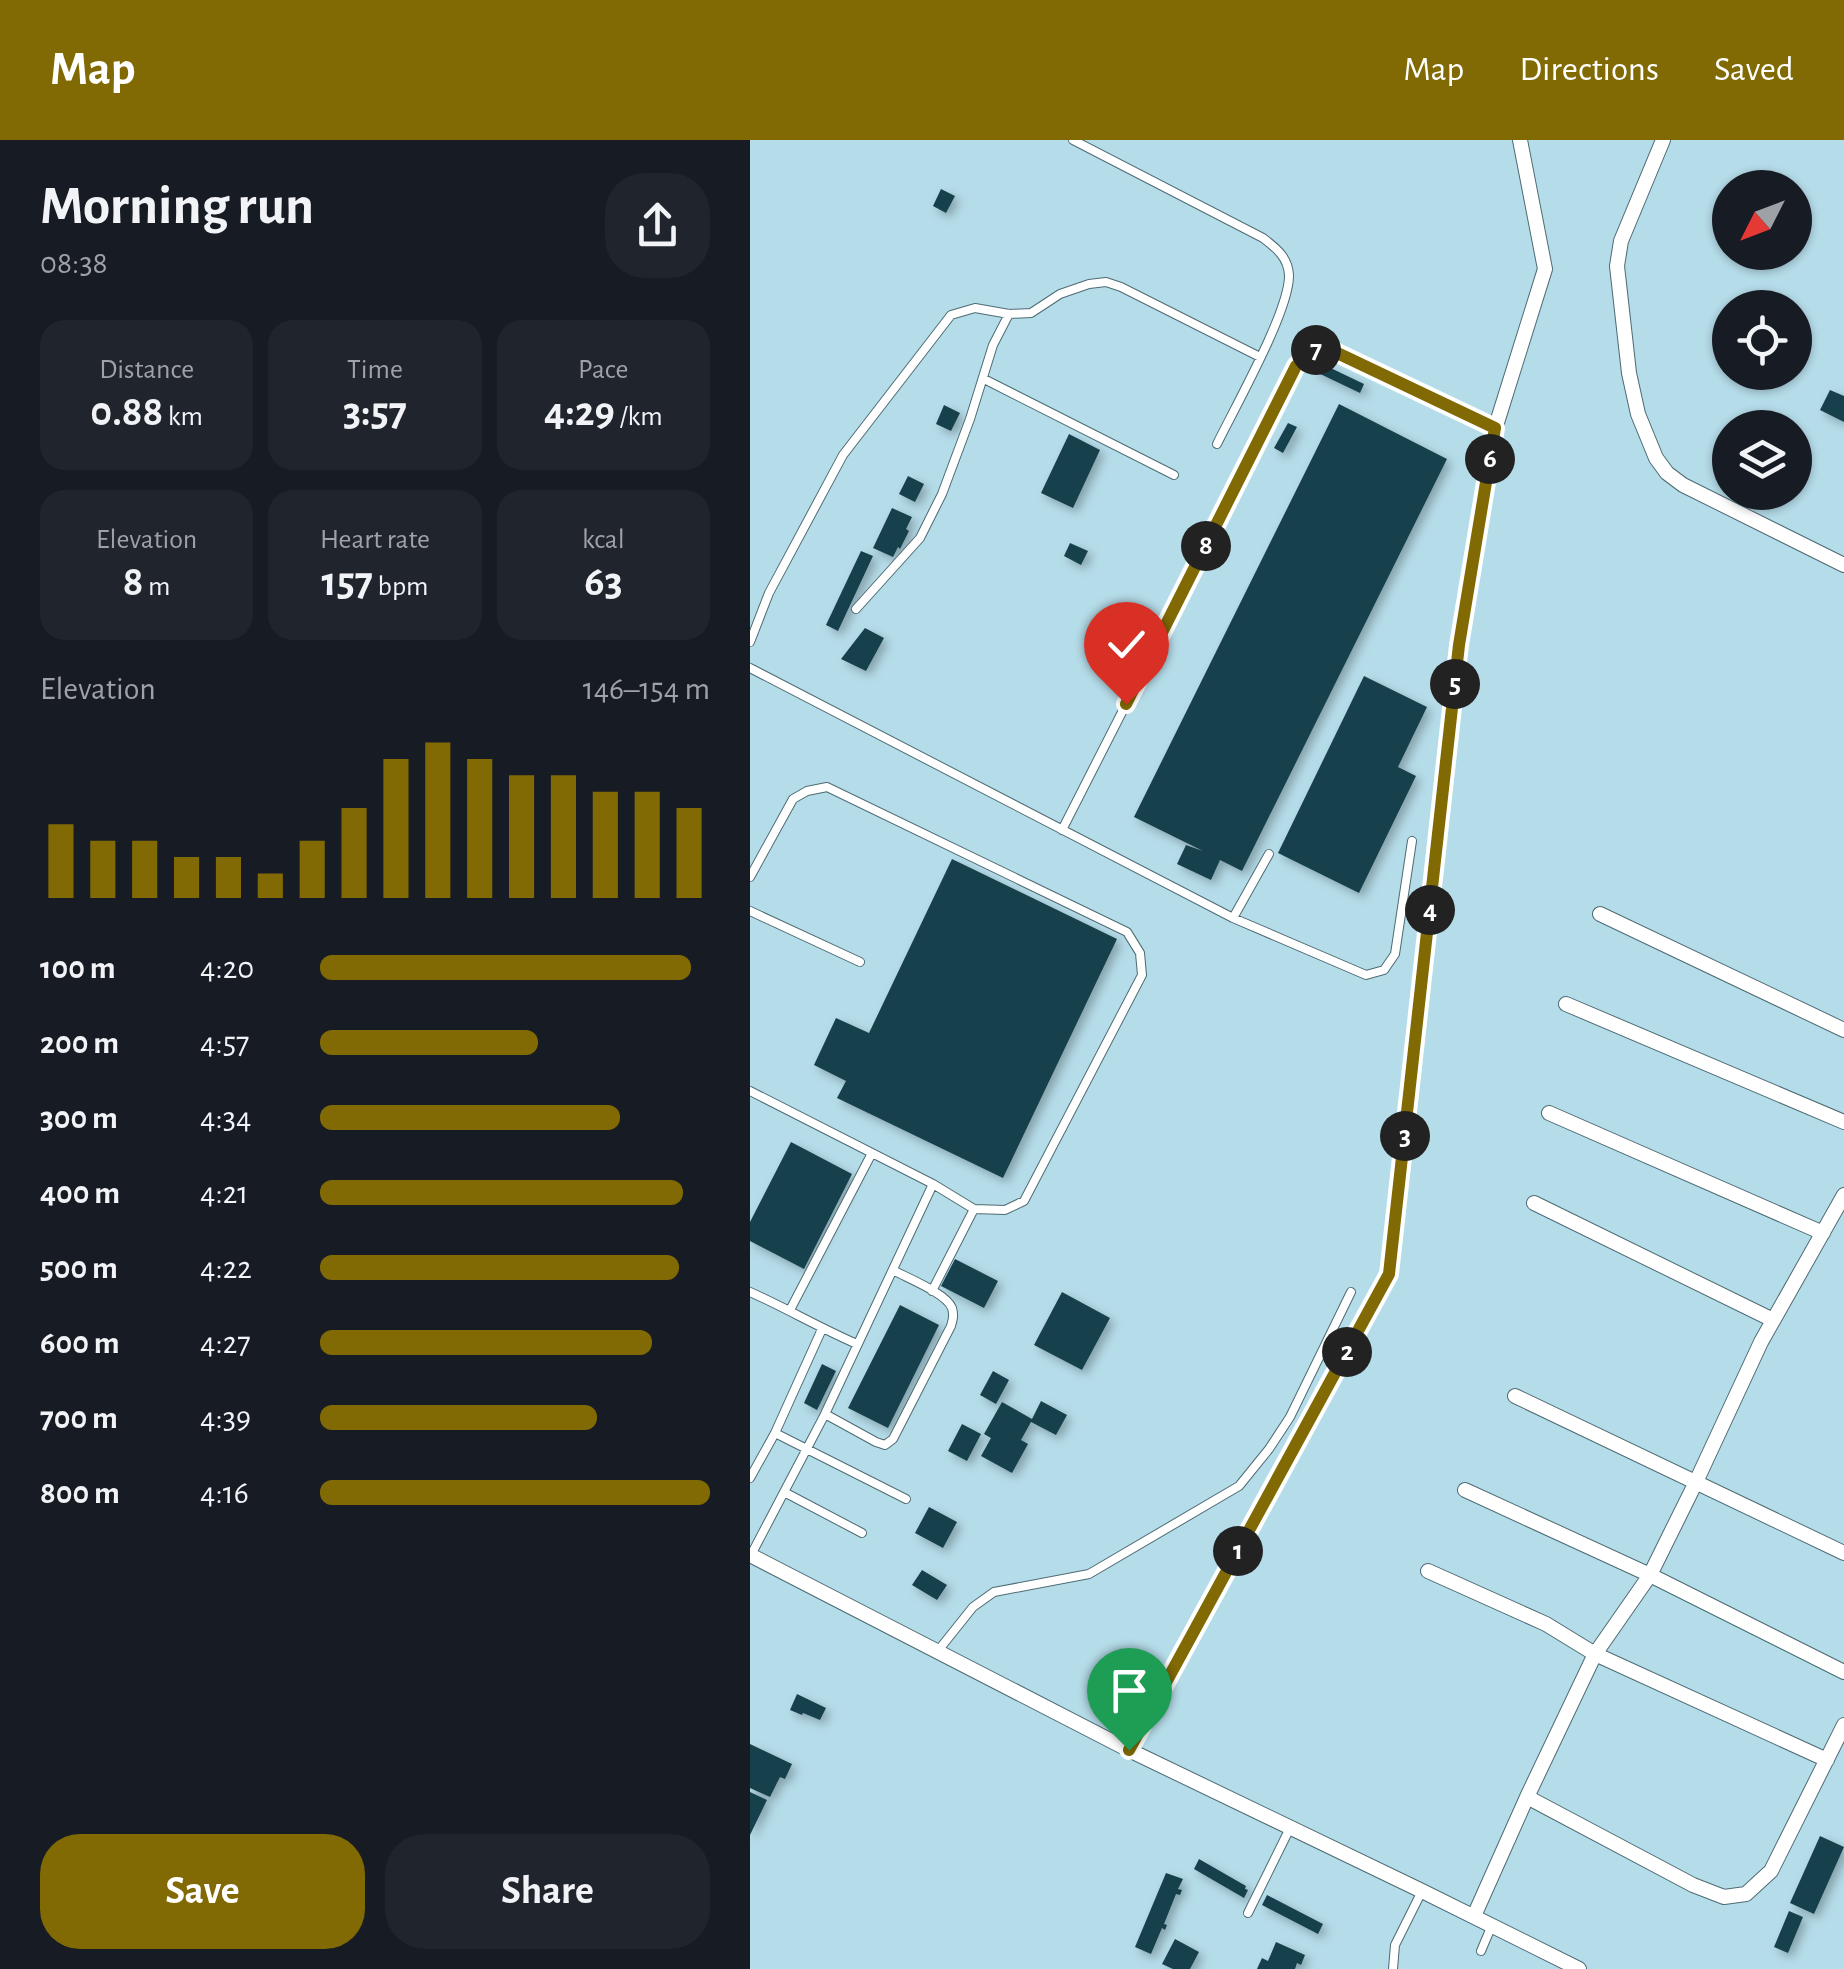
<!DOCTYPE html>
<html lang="en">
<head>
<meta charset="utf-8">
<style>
	:root { --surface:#171b24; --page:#20242c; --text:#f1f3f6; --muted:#9ea1a6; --accent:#816a04 }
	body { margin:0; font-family:"Alegreya Sans",sans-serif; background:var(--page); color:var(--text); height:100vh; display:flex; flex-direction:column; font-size:38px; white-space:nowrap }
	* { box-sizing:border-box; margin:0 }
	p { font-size:32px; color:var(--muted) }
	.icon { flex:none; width:55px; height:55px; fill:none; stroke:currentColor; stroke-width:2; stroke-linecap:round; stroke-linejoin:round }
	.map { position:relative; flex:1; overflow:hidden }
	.panel { display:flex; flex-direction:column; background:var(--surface); width:750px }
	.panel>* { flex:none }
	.needle { width:65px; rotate:228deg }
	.tools { position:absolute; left:962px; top:30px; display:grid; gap:20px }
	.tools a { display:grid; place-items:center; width:100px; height:100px; border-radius:50%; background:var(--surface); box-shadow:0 2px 8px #0004; font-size:50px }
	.pin { position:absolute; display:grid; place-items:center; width:85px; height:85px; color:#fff; margin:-102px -42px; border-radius:50% 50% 50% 0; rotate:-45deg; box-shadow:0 0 10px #0007 }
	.pin .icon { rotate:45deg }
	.km { position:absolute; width:50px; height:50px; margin:-25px; border-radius:50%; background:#222; color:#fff; font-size:28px; line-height:50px; text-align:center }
	.round { display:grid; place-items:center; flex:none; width:105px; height:105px; border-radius:40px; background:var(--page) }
	.summary { display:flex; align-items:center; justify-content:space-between; height:170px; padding:0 40px }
	h1 { font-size:55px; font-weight:700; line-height:75px }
	.metrics { display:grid; grid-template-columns:repeat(3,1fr); gap:15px; height:170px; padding:10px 40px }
	.metrics div { display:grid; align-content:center; border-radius:25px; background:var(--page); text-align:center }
	.metrics b { font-size:42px; font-weight:700 }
	.metrics small { font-size:28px; font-weight:400 }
	.metrics p { font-size:28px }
	.chart { height:280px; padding:20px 40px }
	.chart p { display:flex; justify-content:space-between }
	.chart svg { width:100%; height:180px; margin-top:10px; stroke:var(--accent); stroke-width:6 }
	.cta { display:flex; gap:20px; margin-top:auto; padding:20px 40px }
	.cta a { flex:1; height:115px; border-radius:40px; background:var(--accent); color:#fff; font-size:40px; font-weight:700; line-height:115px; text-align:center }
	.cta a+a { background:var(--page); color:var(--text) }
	ul { padding:0 40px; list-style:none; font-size:32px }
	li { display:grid; grid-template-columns:160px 120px 1fr; align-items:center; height:75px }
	li i { height:25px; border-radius:12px; background:var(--accent) }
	header { display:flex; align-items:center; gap:60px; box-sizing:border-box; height:140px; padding:0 50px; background:var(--accent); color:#fff }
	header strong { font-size:48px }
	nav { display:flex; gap:55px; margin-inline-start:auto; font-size:35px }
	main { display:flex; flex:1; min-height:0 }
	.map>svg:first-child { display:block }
</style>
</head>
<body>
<header>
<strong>Map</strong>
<nav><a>Map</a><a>Directions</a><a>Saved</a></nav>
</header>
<main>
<section class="panel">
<div class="summary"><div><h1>Morning run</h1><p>08:38</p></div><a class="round"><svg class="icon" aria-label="share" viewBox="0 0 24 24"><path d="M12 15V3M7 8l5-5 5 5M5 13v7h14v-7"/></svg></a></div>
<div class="metrics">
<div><p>Distance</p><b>0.88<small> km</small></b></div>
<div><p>Time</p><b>3:57</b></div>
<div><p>Pace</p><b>4:29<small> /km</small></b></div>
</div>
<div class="metrics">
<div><p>Elevation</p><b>8<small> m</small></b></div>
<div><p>Heart rate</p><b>157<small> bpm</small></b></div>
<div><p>kcal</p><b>63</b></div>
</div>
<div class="chart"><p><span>Elevation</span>146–154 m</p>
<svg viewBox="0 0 160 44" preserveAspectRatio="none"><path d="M5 44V26M15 44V30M25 44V30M35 44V34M45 44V34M55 44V38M65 44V30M75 44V22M85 44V10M95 44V6M105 44V10M115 44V14M125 44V14M135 44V18M145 44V18M155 44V22"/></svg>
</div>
<ul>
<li><b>100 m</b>4:20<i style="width:95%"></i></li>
<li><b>200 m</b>4:57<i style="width:56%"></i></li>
<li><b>300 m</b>4:34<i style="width:77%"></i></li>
<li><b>400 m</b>4:21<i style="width:93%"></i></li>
<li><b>500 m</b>4:22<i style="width:92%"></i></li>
<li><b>600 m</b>4:27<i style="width:85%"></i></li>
<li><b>700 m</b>4:39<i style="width:71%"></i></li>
<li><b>800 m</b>4:16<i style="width:100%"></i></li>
</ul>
<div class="cta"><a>Save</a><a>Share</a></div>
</section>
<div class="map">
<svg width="1094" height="1829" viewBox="0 0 1094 1829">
	<defs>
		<filter id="shadow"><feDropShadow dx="4.5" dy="4.5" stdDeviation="5" flood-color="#0004"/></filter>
	</defs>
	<rect width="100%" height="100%" fill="#cae9f3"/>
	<path fill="#b5dce9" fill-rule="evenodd" d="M 0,0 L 1094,0 L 1094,1829 L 0,1829 ZM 980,48 L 1045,48 L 1045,112 L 980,112 ZM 980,168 L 1045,168 L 1045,232 L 980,232 ZM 980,288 L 1045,288 L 1045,352 L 980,352 Z"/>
	<path fill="#19414c" filter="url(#shadow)" d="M 191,49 L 205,56 L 196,73 L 183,66 Z
		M 568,222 L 614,244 L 610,253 L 564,231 Z
		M 1080,250 L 1094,256 L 1094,282 L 1070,270 Z
		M 589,264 L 697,319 L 492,731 L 470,720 L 461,740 L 427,724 L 436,705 L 453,711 L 384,677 Z
		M 194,265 L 210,273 L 201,291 L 186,284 Z
		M 538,283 L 547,287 L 533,313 L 524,308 Z
		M 319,294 L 350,310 L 323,368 L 291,353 Z
		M 158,336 L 174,344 L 165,362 L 149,354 Z
		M 142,368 L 162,377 L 156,389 L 159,391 L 150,409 L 148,407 L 143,417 L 123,408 Z
		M 320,403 L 338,411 L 331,425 L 314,416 Z
		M 111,411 L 123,416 L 88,491 L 76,485 Z
		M 115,488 L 134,498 L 116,531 L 91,519 Z
		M 614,536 L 677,567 L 648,627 L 666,636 L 609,753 L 528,713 Z
		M 202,719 L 367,799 L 253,1038 L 87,958 L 96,941 L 64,925 L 86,878 L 119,893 Z
		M 41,1002 L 102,1034 L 54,1129 L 0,1101 L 0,1082 Z
		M 205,1119 L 248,1141 L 234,1168 L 191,1146 Z
		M 312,1152 L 360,1178 L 332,1230 L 284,1205 Z
		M 150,1165 L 189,1185 L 138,1288 L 98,1268 Z
		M 72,1224 L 86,1231 L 67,1270 L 54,1263 Z
		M 243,1231 L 259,1240 L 246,1264 L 230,1255 Z
		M 291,1261 L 317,1275 L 306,1295 L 281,1282 L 271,1300 L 278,1304 L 262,1333 L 231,1316 L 241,1298 L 234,1294 L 252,1262 L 282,1279 Z
		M 212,1284 L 231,1294 L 217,1321 L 198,1311 Z
		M 179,1367 L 207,1382 L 193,1408 L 165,1393 Z
		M 172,1430 L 197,1445 L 187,1460 L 162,1445 Z
		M 47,1554 L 76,1568 L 70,1580 L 53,1573 L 52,1575 L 40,1570 Z
		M 0,1604 L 42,1624 L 35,1639 L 30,1637 L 20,1657 L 0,1648 Z
		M 0,1652 L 17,1660 L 0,1695 Z
		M 1070,1696 L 1094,1707 L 1064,1774 L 1040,1763 Z
		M 449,1719 L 496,1746 L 495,1749 L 498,1750 L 494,1758 L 444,1729 Z
		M 416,1733 L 433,1739 L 428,1749 L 432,1750 L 430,1755 L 426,1754 L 414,1784 L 417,1785 L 415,1790 L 412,1788 L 401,1814 L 385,1807 Z
		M 517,1755 L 573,1784 L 568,1794 L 512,1765 Z
		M 1039,1771 L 1053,1777 L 1038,1813 L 1024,1807 Z
		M 425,1799 L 449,1812 L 440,1829 L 423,1829 L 412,1824 Z
		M 526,1802 L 555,1815 L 551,1825 L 547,1823 L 545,1829 L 507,1829 L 512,1818 L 518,1821 Z"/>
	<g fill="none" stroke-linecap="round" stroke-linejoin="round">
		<g stroke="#4e6b73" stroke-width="10">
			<path id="lane" d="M 323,0 L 513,98 C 526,108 538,117 539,135 C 540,170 484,269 467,304
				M 234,239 L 424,335
				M 106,469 L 170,398 L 192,354 L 220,279 L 243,205 L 259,174
				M 0,502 L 19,453 L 93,315 L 201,175 L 225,168 L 259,174 L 281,173 L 310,154 L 339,144 L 356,142 L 371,147 L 510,217
				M 0,528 L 483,778 L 616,835 L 634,830 L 645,814 L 662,701
				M 312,690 L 504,313 L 545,226 L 564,210 L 581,210 L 745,289
				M 0,737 L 43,659 L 57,651 L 77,647 L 377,792 L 390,813 L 392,835 L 274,1061 L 255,1070 L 224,1069 L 183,1044 L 0,951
				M 0,771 L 110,822
				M 483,778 L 519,714
				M 182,1151 L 224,1069
				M 0,1152 C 36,1168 70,1188 107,1204
				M 40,1170 L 122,1013
				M 75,1274 L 126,1302 L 135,1305 L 143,1299 L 201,1186 C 203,1179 204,1175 202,1168 C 196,1153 157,1138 143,1130
				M 25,1293 L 156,1359
				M 0,1338 L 25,1293 L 72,1189
				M 34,1352 L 112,1393
				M 1,1415 L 75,1274 L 183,1044
				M 187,1512 L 223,1467 L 244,1452 L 339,1434 L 489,1346 L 519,1309 L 540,1277 L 601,1152
				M 498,1773 L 540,1688
				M 731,1811 L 742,1785
				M 643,1829 L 645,1805 L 672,1751"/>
		</g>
		<g stroke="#4e6b73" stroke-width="16">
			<path id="street" d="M 913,0 L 871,101 L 867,126 L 879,233 L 888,274 L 906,318 L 917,333 L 933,345 L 1094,425
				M 850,774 L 1094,890
				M 816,864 L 1094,982
				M 799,973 L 1073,1093
				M 784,1063 L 1023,1180
				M 765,1256 L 1094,1413
				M 715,1350 L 900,1435 L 1094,1532
				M 0,1415 L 379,1610 L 672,1751 L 829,1829
				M 678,1431 L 796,1484 L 845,1514 L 1077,1620
				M 379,1610 L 639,1134 L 709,505 L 745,289 L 795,129 L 770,0
				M 777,1657 L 943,1745 L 974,1757 L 996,1754 L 1021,1731 L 1094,1585
				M 724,1776 L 777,1657 L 845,1514 L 900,1435 L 945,1344 L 1011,1202 L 1094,1055"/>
		</g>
		<use href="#lane" stroke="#fff" stroke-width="8"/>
		<use href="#street" stroke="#fff" stroke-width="14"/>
	</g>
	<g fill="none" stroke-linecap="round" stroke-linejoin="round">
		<g stroke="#fff" stroke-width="20">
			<path id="route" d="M 376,564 L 546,226 L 564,210 L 581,210 L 745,288 L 709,505 L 639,1134 L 379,1610"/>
		</g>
		<use href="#route" stroke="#816a04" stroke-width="12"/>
	</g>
</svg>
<div class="tools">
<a><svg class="needle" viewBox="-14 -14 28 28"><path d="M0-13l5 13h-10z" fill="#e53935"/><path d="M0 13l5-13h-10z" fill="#9ea1a6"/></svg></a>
<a><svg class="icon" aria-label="locate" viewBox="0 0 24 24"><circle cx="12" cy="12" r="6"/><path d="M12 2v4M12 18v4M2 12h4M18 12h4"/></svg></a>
<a><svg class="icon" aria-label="layers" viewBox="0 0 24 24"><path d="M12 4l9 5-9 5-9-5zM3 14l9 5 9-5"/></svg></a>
</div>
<div class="pin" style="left:379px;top:1610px;background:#1e9e55"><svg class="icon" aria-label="arrive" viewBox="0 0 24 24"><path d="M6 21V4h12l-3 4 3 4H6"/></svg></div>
<div class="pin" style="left:376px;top:564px;background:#d93025"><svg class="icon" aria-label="check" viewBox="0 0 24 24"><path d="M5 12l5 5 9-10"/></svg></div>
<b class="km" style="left:488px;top:1411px">1</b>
<b class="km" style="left:597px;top:1212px">2</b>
<b class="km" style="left:655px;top:996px">3</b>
<b class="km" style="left:680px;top:770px">4</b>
<b class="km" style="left:705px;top:544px">5</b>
<b class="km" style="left:740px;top:319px">6</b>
<b class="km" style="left:566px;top:210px">7</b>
<b class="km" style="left:456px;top:406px">8</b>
</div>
</main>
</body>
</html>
